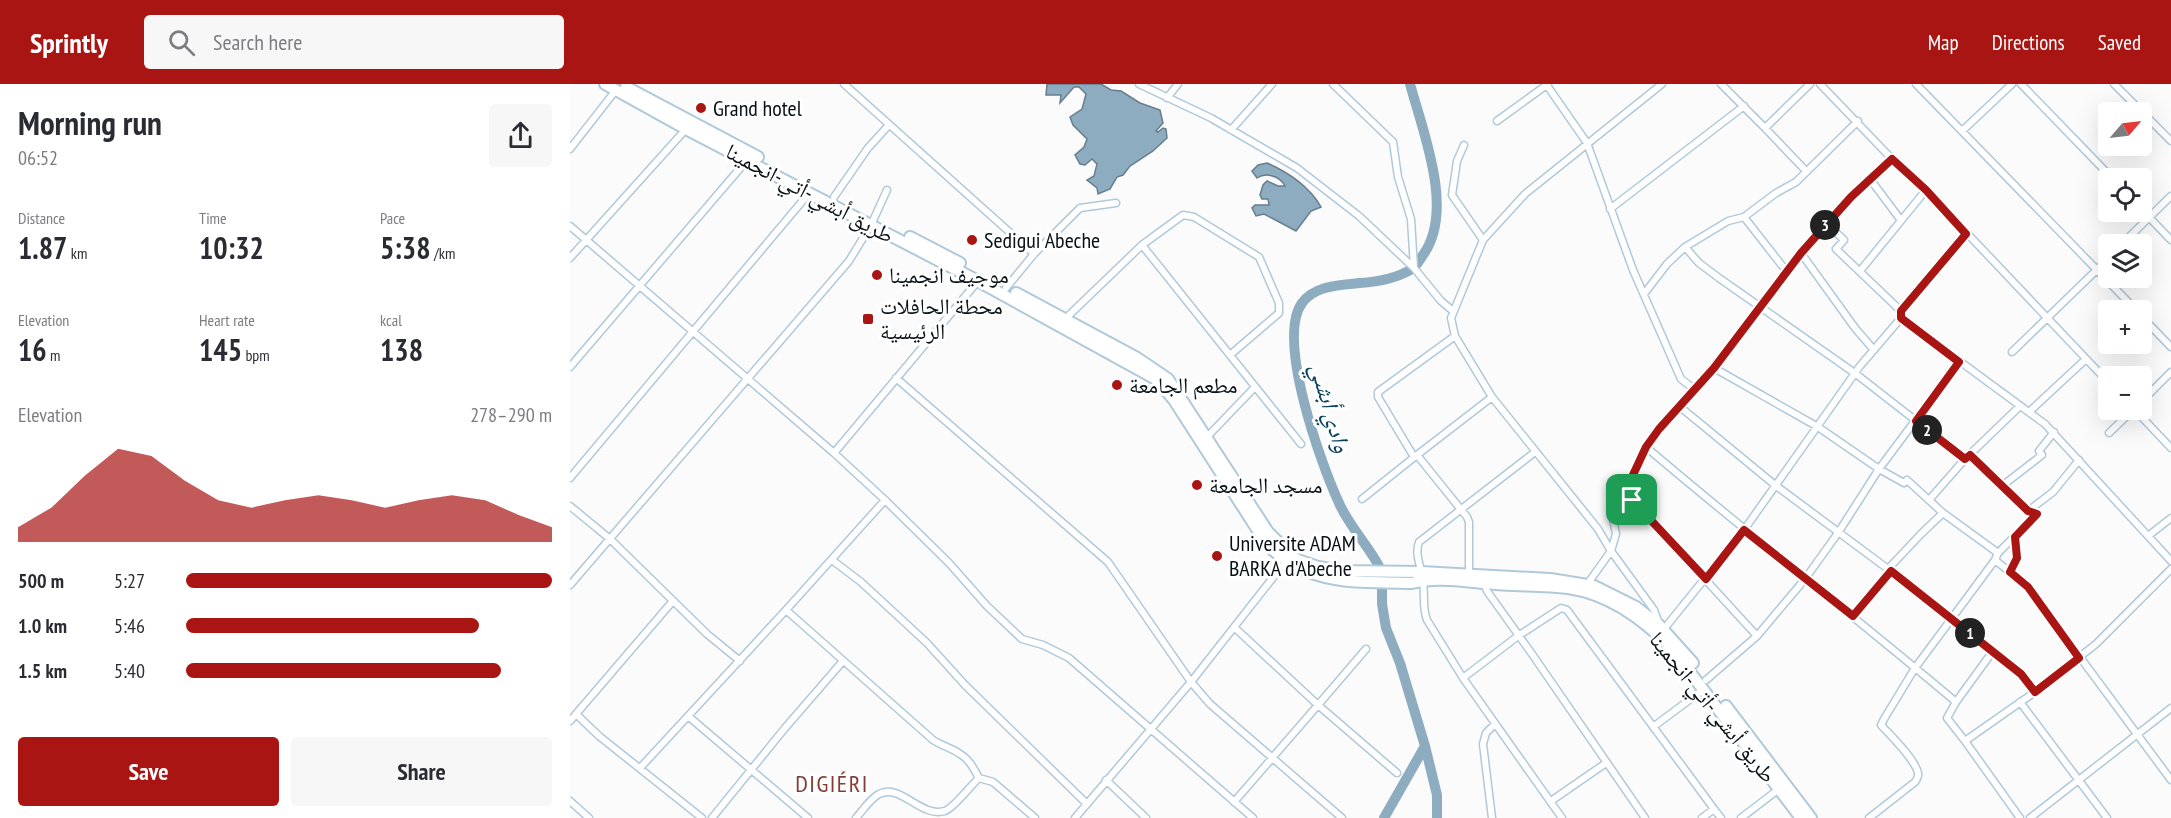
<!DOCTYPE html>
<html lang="en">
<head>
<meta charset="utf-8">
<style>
	:root { --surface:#fff; --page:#f7f7f7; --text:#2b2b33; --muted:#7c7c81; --accent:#a81513 }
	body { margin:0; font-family:"PT Sans Narrow","Noto Naskh Arabic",sans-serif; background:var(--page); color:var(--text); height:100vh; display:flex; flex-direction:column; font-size:22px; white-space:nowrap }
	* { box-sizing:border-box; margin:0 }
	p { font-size:20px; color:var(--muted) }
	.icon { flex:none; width:33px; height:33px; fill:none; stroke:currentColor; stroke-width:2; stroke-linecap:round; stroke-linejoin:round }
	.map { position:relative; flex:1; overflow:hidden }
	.drawer { display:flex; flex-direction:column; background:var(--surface); width:570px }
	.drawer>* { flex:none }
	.needle { width:39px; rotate:62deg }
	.tools { position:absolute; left:1528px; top:18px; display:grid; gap:12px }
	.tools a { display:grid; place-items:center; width:54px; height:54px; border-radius:6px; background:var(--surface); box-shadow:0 6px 24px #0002; font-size:30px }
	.pin { position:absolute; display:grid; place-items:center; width:51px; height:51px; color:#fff; margin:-26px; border-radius:12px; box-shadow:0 3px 9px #0006 }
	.km { position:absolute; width:30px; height:30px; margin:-15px; border-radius:50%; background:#222; color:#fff; font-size:16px; line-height:30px; text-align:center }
	.round { display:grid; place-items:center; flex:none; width:63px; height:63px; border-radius:6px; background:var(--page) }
	.summary { display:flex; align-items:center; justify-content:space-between; height:102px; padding:0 18px }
	h1 { font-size:33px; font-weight:600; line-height:45px }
	.stats { display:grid; grid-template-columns:repeat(3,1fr); gap:9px; height:102px; padding:6px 18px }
	.stats div { display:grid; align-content:center }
	.stats b { font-size:30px; font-weight:600 }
	.stats small { font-size:16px; font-weight:400 }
	.stats p { font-size:16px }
	.chart { height:168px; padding:12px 18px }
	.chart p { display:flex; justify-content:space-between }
	.chart svg { width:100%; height:108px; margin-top:6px; fill:var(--accent); opacity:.7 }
	.primary-button { display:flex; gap:12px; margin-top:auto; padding:12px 18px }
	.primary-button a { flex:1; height:69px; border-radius:6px; background:var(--accent); color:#fff; font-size:24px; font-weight:600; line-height:69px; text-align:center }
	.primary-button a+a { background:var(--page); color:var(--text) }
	ul { padding:0 18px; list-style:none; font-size:20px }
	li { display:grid; grid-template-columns:96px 72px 1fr; align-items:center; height:45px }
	li i { height:15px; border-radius:8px; background:var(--accent) }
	header { display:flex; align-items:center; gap:36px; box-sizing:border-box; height:84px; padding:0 30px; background:var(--accent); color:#fff }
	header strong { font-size:28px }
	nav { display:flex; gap:33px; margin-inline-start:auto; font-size:21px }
	.search { width:420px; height:54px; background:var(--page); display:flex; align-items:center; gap:15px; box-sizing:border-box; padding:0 21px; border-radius:6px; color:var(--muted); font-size:22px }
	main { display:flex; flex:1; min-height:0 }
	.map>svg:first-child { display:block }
</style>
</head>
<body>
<header>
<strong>Sprintly</strong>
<div class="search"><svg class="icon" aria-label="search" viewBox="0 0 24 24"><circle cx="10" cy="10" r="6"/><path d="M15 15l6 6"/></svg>Search here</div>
<nav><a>Map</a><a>Directions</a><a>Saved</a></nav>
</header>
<main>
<section class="drawer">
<div class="summary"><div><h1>Morning run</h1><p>06:52</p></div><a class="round"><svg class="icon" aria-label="share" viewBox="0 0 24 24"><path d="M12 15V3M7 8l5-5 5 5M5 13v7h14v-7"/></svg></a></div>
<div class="stats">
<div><p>Distance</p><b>1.87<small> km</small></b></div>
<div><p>Time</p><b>10:32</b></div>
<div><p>Pace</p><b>5:38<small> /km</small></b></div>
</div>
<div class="stats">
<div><p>Elevation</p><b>16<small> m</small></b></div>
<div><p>Heart rate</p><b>145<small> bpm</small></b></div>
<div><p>kcal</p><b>138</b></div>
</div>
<div class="chart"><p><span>Elevation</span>278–290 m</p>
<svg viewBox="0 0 160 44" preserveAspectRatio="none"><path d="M0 44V38L10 30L20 17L30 6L40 9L50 19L60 27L70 30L80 27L90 25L100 27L110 30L120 27L130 25L140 27L150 33L160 38V44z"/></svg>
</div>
<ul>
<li><b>500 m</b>5:27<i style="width:100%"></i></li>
<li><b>1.0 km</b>5:46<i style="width:80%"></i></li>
<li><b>1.5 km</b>5:40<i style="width:86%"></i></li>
</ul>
<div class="primary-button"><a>Save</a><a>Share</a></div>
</section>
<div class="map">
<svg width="1601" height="734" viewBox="0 0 1601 734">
	<rect width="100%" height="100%" fill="#fbfbfb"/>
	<path fill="#8eacc0" stroke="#667e8d" stroke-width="1.5" d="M 477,0 L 531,0 L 541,6 L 551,7 L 570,19 L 590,26 L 593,39 L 586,47 L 588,48 L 593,44 L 596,45 L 597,54 L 583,67 L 560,82 L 553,91 L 547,93 L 540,105 L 528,110 L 527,104 L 517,96 L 524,92 L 527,80 L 522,75 L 515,81 L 510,80 L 505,71 L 514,63 L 517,55 L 503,41 L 500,33 L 512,25 L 516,10 L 509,3 L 504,3 L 490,19 L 491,11 L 476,11 Z
		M 697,79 C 718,88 740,103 751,123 L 741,127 L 726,147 L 694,130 L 686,132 L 682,124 L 685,121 L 699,121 L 698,115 L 692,115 L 690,111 L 693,101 L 697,97 L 708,102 L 715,102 C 710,92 696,88 687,94 L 682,87 L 688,81 Z"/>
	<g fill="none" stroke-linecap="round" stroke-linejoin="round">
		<path stroke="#8eacc0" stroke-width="10" d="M 840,0 C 853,48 885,127 853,171 C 850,175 847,182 842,185 C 827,194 807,198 790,199 C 771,201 745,201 732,219 C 706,255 751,380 769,419 C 779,442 798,461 810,484 L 812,493 L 812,520 L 816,544 L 830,579 L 855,662 L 867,711 L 867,734
			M 814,734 L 855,662"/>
		<g stroke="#b0c9da" stroke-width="9">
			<path id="minor" d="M 274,0 L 464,170
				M 569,0 L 641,34 L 727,84 L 789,132 L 844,184 L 871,217 L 883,227
				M 763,0 L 823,58 L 828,93 L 841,135 L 844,184
				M 976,0 L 1017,59 L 1063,186 L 1111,295 L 1124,305
				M 1151,0 L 1195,44
				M 1250,0 L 1322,75
				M 1346,0 L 1566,226
				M 1451,0 L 1542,94
				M 1544,0 L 1601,57
				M 597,14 L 608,0
				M 927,37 L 978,0
				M 661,46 L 702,0
				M 1392,47 L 1442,0
				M 894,61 L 887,77 L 882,111 L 913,156
				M 0,65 L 46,6
				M 1236,87 L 1195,44 L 1240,0
				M 1300,95 L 1330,135
				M 264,113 L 298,64 L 318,42
				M 1040,125 L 1174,22
				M 1572,126 L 1601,156
				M 1174,133 L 1217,188
				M 1257,140 L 1274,156 L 1266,165 L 1331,227
				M 0,142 L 264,369 L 315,416 L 216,526 L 70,684
				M 1552,160 L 1601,112
				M 572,161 L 613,131 L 624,133 L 689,173 L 709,219 L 709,229 L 660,271
				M 1115,163 L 1129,179 L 1149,194 L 1286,290 L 1395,375
				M 1231,169 L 1285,244 L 1304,266
				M 0,174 L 116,45
				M 1290,187 L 1356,106
				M 436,204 L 464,170 L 510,124 L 546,119
				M 1074,210 L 1097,180 L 1115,163 L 1158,137 L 1174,133 L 1206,109 L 1226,98 L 1288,37
				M 1572,233 L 1601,263
				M 1331,234 L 1475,340 L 1601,477
				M 494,236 L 572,161 L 731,360
				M 1442,268 L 1539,174
				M 0,283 L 178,75
				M 1144,284 C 1200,211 1252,136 1322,75 L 1356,106 L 1539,299
				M 326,294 L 538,478 L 621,598 L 640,620 L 772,734
				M 1572,317 L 1601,288
				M 1109,322 L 1205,401 L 1318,485 L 1423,567
				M 1565,326 L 1601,364
				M 1459,328 L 1516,275
				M 1539,349 L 1563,326
				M 636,354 L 685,303
				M 1076,363 L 1057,400 L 1056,406 L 1058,411 L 1187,552 L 1136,596
				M 264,369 L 408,197
				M 1400,371 L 1458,427 L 1467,430 L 1428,469
				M 844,373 L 808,313 L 808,308 L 885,252
				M 0,394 L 240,108
				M 1432,402 L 1472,371 L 1469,367 L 1484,348
				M 792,415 L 847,371
				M 315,416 L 379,479 L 417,522 L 452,555 L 473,561 L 499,574 L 683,734
				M 1062,416 L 1043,435 L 1046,450 L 1041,467 L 1084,526 L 1088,537
				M 1359,416 L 1395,375 L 1450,322
				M 0,422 L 40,455 L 137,550 L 170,577
				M 1458,427 L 1483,408 L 1509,376
				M 1578,452 L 1601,434
				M 262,476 L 291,498 L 357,559 L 395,601 L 517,720
				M 1318,485 L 1351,450 L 1373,429
				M 1440,488 L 1447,474 L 1445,453
				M 899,491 L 899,438 L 897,433 L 847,371 L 922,313
				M 914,498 L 917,507 L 962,570 L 1075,734
				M 0,501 L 279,177 L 301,141 L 317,106
				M 1016,502 L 1041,467 L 1028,445 L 922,313 L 885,252 L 881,234 L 913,156 L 955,110 L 1092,0
				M 102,518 L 6,630 L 29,652 L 132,734
				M 216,526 L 363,656 C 372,662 382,664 390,670 C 399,675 404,685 409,694 L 423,698 L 465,734
				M 1283,532 L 1321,487
				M 664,543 L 748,621 L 664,718
				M 1094,545 L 1174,446 L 1290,282 L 1331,234 L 1331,227 L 1396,150
				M 1187,552 L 1235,495 L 1268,449 L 1309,385 L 1389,278
				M 796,565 L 748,621 L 827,689
				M 893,594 L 857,536 C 852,523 855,511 853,497 C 852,484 844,471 849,458 L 965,368
				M 1386,618 L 1423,567 L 1451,589 L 1465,608
				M 1450,618 L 1537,734
				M 118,632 L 238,734
				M 0,637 L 6,630
				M 1083,643 L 1134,605
				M 1395,657 L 1377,634 L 1386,618 C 1284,532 1178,450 1076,363 L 1109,322 L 1144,284 L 1248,343 L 1309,385 L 1334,399 L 1337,396 L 1373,429 L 1428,469 L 1425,476 L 1458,503 L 1601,696
				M 536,696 L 576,734
				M 0,717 L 19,734
				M 981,717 L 1036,679
				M 142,734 L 215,644 L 273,577
				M 286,734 C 293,726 300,715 309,710 C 331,699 350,734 375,727 C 385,723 400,702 409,694
				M 505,734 L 621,598 L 716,477
				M 922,734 L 913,660 L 916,649 L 925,640
				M 992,734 L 893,594 L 948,552 L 991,524 L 997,526 L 1144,725
				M 1132,734 L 1144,725 L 1151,734
				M 1171,734 L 1209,705
				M 1299,734 L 1345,698 C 1347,695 1349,693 1348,689 C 1345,675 1321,652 1311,641 L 1314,635 L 1345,584 L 1425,476
				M 1450,734 L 1395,657 L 1465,608 L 1526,560 L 1601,485
				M 1460,734 L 1601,624"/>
		</g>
		<g stroke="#b0c9da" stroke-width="14">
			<path id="trunk" d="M 35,0 L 116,45 L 408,197 L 586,295 L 604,316 L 696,459 C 735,502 789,498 842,499 C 866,493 891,497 915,499 C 943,502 970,501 998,504 C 1039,510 1075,536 1103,566 L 1231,734
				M 56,3 L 188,73
				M 340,153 L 390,179
				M 446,209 L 567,274 L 598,295 L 698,448 L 721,471 L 728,476 L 748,483 L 773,487 L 851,488 L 980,495 L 1024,502 L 1066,523 L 1089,541 L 1123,579
				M 1156,622 L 1241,734"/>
		</g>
		<use href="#minor" stroke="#fff" stroke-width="6"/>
		<use href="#trunk" stroke="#fff" stroke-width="10"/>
	</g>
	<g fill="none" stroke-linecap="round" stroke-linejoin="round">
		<g stroke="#fff" stroke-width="12">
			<path id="route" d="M 1322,75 L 1356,106 L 1396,150 L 1331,227 L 1331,234 L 1389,278 L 1346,337 L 1395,375 L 1400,371 L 1458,427 L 1467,430 L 1445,453 L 1447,474 L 1440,488 L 1458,503 L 1509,574 L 1465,608 L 1451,590 L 1321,487 L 1283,532 L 1174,446 L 1136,495 L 1062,416 L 1056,406 L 1076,363 L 1089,345 L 1144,284 L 1231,169 L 1281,113 Z"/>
		</g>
		<use href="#route" stroke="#a81513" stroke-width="8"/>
	</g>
	<g fill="#a81513" stroke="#fff" stroke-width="2">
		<circle cx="131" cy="24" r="6"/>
		<circle cx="402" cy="156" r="6"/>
		<circle cx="307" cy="191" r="6"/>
		<rect x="292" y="229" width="12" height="12" rx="3"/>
		<circle cx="547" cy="301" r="6"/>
		<circle cx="627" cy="401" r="6"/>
		<circle cx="647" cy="472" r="6"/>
	</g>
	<g text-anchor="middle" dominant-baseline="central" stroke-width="6" stroke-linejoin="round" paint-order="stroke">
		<g font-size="22" fill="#081116" stroke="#fff" text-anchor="start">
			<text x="143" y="24">Grand hotel</text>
			<text x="414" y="156">Sedigui Abeche</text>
			<text x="319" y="191">موجيف انجمينا</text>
			<text x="310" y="222">محطة الحافلات<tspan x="310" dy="25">الرئيسية</tspan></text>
			<text x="559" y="301">مطعم الجامعة</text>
			<text x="639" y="401">مسجد الجامعة</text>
			<text x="659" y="459">Universite ADAM<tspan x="659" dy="25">BARKA d'Abeche</tspan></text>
		</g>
		<g font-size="22" fill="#081116" stroke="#fff">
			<text transform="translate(240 109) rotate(28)">طريق أبشي-أتي-انجمينا</text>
			<text transform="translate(1143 623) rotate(51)">طريق أبشي-أتي-انجمينا</text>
		</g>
		<g font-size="24" font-style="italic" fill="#07415e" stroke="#fff">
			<text transform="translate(761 324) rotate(74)">وادي أبشي</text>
		</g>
		<g font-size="24" letter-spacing="1.5" fill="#843d35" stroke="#fff">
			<text x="262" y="699">DIGIÉRI</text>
		</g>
	</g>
</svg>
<div class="tools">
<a><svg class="needle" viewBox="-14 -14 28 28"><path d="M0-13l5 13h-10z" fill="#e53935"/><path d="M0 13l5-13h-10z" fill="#7c7c81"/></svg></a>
<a><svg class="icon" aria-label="locate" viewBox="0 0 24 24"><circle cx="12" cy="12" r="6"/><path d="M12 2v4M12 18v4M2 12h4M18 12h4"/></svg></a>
<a><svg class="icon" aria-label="layers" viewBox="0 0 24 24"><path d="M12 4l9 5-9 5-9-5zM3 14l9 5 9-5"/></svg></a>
<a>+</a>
<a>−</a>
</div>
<div class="pin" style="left:1062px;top:416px;background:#1e9e55"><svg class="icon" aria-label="arrive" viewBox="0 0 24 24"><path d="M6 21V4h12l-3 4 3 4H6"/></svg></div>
<b class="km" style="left:1400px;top:549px">1</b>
<b class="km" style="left:1357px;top:346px">2</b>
<b class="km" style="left:1255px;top:141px">3</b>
</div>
</main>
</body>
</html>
